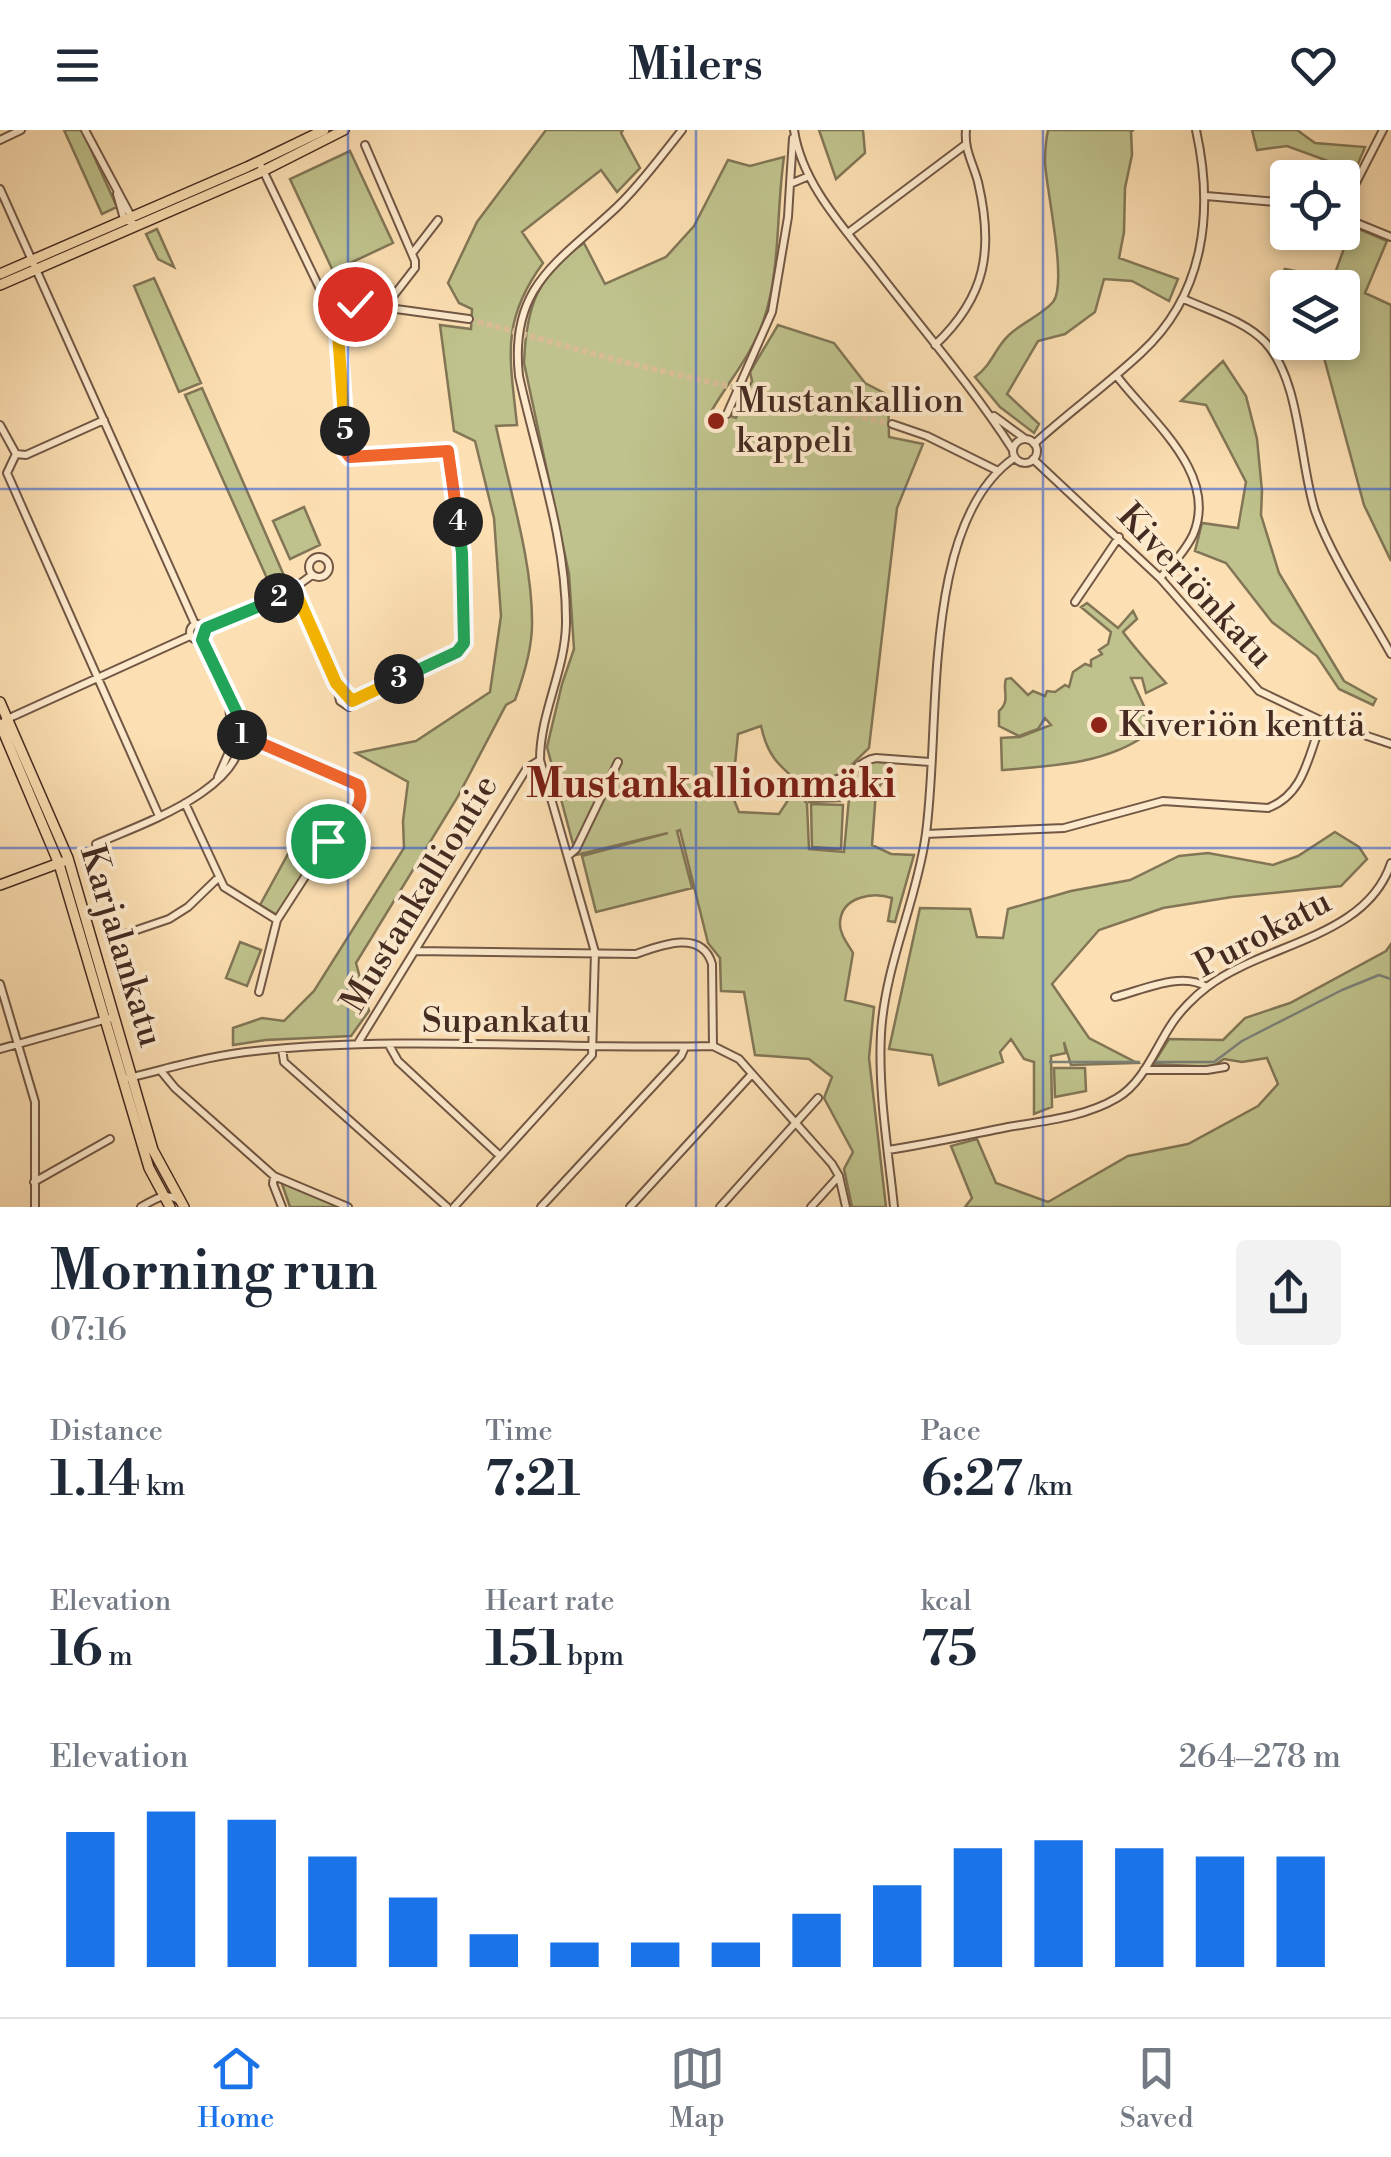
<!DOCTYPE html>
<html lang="en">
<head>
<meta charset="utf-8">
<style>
	:root { --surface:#fff; --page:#f2f2f3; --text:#1f2937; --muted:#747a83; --line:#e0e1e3; --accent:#1a73e8 }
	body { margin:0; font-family:"Libre Bodoni",serif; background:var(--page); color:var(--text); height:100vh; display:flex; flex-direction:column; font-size:38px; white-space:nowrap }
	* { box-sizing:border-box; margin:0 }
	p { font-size:32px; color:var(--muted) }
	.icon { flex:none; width:55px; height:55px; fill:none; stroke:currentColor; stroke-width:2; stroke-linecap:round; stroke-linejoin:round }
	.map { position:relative; height:1077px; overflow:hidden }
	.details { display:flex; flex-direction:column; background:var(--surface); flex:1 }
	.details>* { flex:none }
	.fabs { position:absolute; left:1270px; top:30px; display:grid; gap:20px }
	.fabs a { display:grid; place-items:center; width:90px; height:90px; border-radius:10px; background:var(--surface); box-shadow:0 5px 15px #0003; font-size:50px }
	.pin { position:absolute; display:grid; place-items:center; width:85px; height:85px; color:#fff; margin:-42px; border:5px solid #fff; border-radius:50%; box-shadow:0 2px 10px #0007 }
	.km { position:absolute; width:50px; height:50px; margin:-25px; border-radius:50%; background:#222; color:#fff; font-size:28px; line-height:50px; text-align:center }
	.round { display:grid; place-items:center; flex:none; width:105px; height:105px; border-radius:10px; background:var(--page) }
	.head { display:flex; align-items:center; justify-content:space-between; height:170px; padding:0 50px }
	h1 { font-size:55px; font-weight:600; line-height:75px }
	.figures { display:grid; grid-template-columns:repeat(3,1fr); gap:15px; height:170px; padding:10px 50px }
	.figures div { display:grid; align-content:center }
	.figures b { font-size:50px; font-weight:600 }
	.figures small { font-size:28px; font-weight:400 }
	.figures p { font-size:28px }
	.chart { height:280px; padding:20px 50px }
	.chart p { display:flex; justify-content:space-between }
	.chart svg { width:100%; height:180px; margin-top:10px; stroke:var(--accent); stroke-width:6 }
	header { display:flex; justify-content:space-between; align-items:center; height:130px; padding:0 50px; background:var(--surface); font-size:45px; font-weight:600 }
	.dock { display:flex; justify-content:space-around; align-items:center; height:140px; border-top:2px solid var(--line); background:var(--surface); font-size:28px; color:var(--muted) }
	.dock a { display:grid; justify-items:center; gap:5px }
	.dock .selected { color:var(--accent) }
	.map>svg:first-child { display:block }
</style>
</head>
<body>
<header><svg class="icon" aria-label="menu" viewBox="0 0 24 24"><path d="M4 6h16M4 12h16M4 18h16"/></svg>Milers<svg class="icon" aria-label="heart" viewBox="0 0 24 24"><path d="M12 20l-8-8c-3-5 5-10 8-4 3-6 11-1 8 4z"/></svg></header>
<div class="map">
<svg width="1391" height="1077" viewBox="0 0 1391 1077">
	<rect width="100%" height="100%" fill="#fcdfb2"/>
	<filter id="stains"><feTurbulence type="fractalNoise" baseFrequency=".002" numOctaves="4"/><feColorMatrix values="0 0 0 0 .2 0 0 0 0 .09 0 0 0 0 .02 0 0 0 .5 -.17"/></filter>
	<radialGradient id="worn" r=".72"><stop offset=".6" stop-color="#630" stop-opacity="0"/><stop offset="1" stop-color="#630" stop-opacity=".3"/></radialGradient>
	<path fill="#bfc28c" stroke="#827656" stroke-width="2.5" d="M 64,0 L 82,0 L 117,77 L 102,84 Z
		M 546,0 L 623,0 L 621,3 L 640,38 L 617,62 L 601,40 L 522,102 L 543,133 C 500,192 510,227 517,295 L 496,296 C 509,358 533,432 532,495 C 532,518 523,548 515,570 L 506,575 L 457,668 L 356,833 L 369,881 L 351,906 L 266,910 L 233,915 L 233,898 L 262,888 L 284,891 L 314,861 L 404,718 L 403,691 L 408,652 L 356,623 L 416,611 L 490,562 L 501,486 L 494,388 L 475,311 L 454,301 L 440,195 L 471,199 L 472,179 L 459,173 L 448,153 L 477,92 Z
		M 819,0 L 863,0 L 865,23 L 836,49 Z
		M 1048,0 L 1134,0 L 1131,1 L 1132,25 L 1125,58 L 1124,102 L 1119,128 L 1178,149 L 1169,171 L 1132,151 L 1104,149 L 1095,182 L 1065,204 L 1038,211 L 1007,264 L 1039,294 L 1034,303 L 1000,277 L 975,247 C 993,234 994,219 1009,205 C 1021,193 1042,185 1053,172 C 1068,153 1046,59 1045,32 C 1045,21 1046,10 1048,0 Z
		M 1252,0 L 1297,0 L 1315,13 L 1365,17 L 1355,41 L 1287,16 L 1257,20 Z
		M 350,21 L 393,113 L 333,141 L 290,49 Z
		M 784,27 C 776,81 781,141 763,192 C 752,224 729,251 712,280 L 736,288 L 752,251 L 750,242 L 778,195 L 834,213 L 865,253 L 888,265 L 889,307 L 923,314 L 897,378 L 869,618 L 841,645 L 798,651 C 776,634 767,623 761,596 L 738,604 L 732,665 L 739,682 L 779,684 L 794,661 L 799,661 L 807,674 L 809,719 L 844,722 L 851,647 L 868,631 L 892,633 L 893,637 L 876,661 L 872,715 L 891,724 L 914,725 L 895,792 L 888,791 L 892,768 C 873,762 842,766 840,792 C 839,804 848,814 853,823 L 845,870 L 874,877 L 869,928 L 886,1077 L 852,1077 L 844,1039 L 853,1022 L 824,968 L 832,947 L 809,929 L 755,925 L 744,862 L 721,861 L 720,828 L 708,813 L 680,700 L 677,701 L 692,758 L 596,782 L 582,726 L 668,703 L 576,725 L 547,617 L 562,554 L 574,519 L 569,444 L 524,233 C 526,177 537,145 584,113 L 605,154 L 666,127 L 694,96 L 728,30 L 750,36 Z
		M 1352,96 L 1387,111 L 1365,163 L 1391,175 L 1391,431 L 1364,375 L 1320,213 L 1342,212 L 1342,158 L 1287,158 L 1278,149 L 1285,139 L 1333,149 Z
		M 157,99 L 174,137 L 158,129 L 146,104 Z
		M 154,148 L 201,253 L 179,262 L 134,156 Z
		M 1223,231 L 1246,266 L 1257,309 L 1262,361 L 1261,385 L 1279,443 L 1344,551 L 1376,569 L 1373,575 L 1339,559 L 1317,526 L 1272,492 L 1226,433 L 1195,421 L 1202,393 L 1238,398 L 1246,352 L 1206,275 L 1181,271 Z
		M 202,258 L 285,448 L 270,455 L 185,265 Z
		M 304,377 L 320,415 L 290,429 L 273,391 Z
		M 1087,473 L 1118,498 L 1133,481 L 1137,489 L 1123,502 C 1137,521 1150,535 1166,553 L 1146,563 L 1142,548 L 1131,548 L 1144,576 L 1146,605 C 1105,634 1052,636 1002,640 L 1001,608 L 1020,607 L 1051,595 L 1045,588 L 1038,599 L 1019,606 L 999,596 L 999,581 C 1011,571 1002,559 1006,549 L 1011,548 L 1028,565 L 1033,561 L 1045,566 L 1047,561 L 1055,562 L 1065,555 L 1069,557 L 1073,542 L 1085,534 L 1091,536 L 1091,530 L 1102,524 L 1099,520 L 1108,514 L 1111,502 L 1081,477 Z
		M 838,652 L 840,671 L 809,672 L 802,656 Z
		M 811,674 L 843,675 L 841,719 L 812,717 Z
		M 1335,702 L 1359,717 L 1367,729 L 1341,756 L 1232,767 L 1163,778 L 1099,800 L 1052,854 L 1089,908 L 1137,933 L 1071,935 L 1064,912 L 1066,923 L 1051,926 L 1052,977 L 1034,984 L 1034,932 L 1024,929 L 1011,909 L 1000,922 L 1003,932 L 939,955 L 932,925 L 889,919 L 920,778 L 970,779 L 977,807 L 1003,808 L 1008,779 L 1071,761 L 1130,750 L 1179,726 L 1208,723 L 1273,735 L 1298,726 Z
		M 288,724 L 308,735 L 277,785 L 260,775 Z
		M 240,812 L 261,820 L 247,856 L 226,848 Z
		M 1391,814 L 1391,1077 L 965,1077 L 972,1068 L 951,1016 L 977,1009 L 996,1053 L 1048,1072 L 1128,1026 L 1188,1014 L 1258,976 L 1278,954 L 1267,928 L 1242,932 L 1224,929 L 1212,937 L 1153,934 L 1169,909 L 1223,910 L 1245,888 L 1290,873 L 1386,821 Z
		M 1054,938 L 1085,938 L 1086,961 L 1055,967 Z
		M 281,1051 L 342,1077 L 290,1077 Z"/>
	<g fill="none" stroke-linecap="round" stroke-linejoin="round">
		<path stroke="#7c8179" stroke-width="2.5" d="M 1050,932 L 1139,932
			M 1156,932 L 1214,932 L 1242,911 L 1342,860 L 1379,845 L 1391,849"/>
		<path stroke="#d7bb95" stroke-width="6" stroke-dasharray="6 3" stroke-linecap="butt" d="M 469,189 L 627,233 L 892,294"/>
		<g stroke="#725745" stroke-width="10">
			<path id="minor" d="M 85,0 L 132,88
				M 794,0 C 802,55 846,100 879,143 C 924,201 973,258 1013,320
				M 0,10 L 21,0
				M 365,15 L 415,131 L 415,138 L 384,178
				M 259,32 L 320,159 L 345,172 L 469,189
				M 790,54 L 793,8
				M 0,59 L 195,494
				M 117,64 L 124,89 L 136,95
				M 1206,66 L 1288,73
				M 1342,80 L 1383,0
				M 1342,87 L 1391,107
				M 848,103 L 965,15
				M 1316,115 L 1319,102
				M 414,121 L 438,90
				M 1184,169 C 1210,181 1245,191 1265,212 C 1301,251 1299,331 1315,381 C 1330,424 1368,483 1391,524
				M 345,172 L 339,203 L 346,323 L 351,327 L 448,321 C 453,356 478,500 457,522 L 351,571
				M 935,215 C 986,167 994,120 978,52 C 973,33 964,20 966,0
				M 1116,245 C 1148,288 1220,343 1193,405 C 1185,421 1172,435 1160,448
				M 727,284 L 772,182 L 788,87 L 790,54 L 809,46
				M 994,286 L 1024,308
				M 892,294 L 927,306 L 996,340
				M 0,295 L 16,324
				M1013 321a12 12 0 1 1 24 0a12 12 0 1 1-24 0Z
				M 1034,314 C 1069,282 1107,255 1141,223 C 1205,164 1214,81 1196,0
				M 16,324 L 7,343 L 159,686
				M 16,324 L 26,325 L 104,290
				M 1033,329 L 1160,448 L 1259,561 L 1322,591 L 1391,614
				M309 437a10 10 0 1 1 20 0a10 10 0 1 1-20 0Z
				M 294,458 L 336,553 L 340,571 L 349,577 L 351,570 L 336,553
				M 1075,472 L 1119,407
				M190 502a8 8 0 1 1 16 0a8 8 0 1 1-16 0Z
				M 206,498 L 282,467 L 312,445
				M 5,590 L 190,506
				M 233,605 L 349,649 L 361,661 L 360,675 L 328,711 L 277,790 L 259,862
				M 218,647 L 232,615 L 229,573
				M 783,652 C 802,655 831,655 848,644 C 858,638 863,630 876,628 L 930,632
				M 185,673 L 224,757 L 277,790
				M 926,704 L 1064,698 L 1163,671 L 1268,678 C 1305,664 1308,625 1322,591
				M 96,714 C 139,695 255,657 240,594 C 233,565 213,538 202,510
				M 568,726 L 576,719 L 618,632
				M 125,804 L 169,789 L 188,777 L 218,748
				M 415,821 L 636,824 C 661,815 702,799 712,834 L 713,916
				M 0,854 L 35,972 L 35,1077
				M 1115,867 C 1143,860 1181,841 1207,857
				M 358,913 L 527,638 L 540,630
				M 389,915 L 398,931 L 499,1025
				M 0,919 L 114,887
				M 282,919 L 284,932 L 447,1077
				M 1144,940 L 1207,940 L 1225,937
				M 161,941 L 175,958 L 274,1046 L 348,1077
				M 128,948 C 170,938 212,925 255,921 C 407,905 561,920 713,916 L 739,929 L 832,1034 L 839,1046 L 846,1077
				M 888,1020 C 928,1014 968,1005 1008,997 C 1044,991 1085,987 1117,968 C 1143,953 1155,919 1171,895 C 1179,882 1195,866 1207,857 C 1264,813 1366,809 1391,733
				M 274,1046 L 273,1054 L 282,1077
				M 34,1052 L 110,1009
				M 141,1077 C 156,1069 164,1061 180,1071
				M 454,1077 L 592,925 L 595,822 L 540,630 C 540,583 565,541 566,494 C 567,410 537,328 519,246 C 509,155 559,132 617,77 C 641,54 661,26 682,0
				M 541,1077 L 681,926 L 685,917
				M 630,1077 L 752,944
				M 720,1077 L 818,968
				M 811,1077 L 839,1046
				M 894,1077 C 888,1019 878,961 881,903 C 885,836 915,775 925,710 C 942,605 918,395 1014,328"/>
		</g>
		<g stroke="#442a21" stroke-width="12">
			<path id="major" d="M 0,144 L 247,37 L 324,0
				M 0,155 L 263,41 L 344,0
				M 0,572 L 68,728 L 153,1020 L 184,1077
				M 0,594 L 59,734 L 149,1038 L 170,1077
				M 0,755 L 62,732"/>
		</g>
		<use href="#minor" stroke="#fdeacd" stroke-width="6"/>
		<use href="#major" stroke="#fcdfb2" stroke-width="9"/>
	</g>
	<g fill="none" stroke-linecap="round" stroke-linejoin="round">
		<g stroke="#fff" stroke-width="20">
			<path id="split-1" d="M 242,605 L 358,655 C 369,679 341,694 328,711"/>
		</g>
		<g stroke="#fff" stroke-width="20">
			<path id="split-2" d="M 242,605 L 236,581 L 202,510 L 206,498 L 279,468"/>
		</g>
		<g stroke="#fff" stroke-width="20">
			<path id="split-3" d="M 279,468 L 294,458 L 336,553 L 352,571 L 399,549"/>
		</g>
		<g stroke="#fff" stroke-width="20">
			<path id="split-4" d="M 399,549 L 457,522 L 464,513 L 462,423 L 458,392"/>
		</g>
		<g stroke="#fff" stroke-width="20">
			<path id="split-5" d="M 345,301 L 346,322 L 350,327 L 448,321 L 458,392"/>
		</g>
		<g stroke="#fff" stroke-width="20">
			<path id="split-6" d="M 345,301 L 338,203 L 344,172 L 355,174"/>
		</g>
		<use href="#split-1" stroke="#f0652b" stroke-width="12"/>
		<use href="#split-2" stroke="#22a559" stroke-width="12"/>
		<use href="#split-3" stroke="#f5b400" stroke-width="12"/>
		<use href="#split-4" stroke="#22a559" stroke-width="12"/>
		<use href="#split-5" stroke="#f0652b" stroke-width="12"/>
		<use href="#split-6" stroke="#f5b400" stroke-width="12"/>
	</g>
	<path fill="none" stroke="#1d4ed8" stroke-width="2.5" stroke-opacity="0.55" d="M 348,0 L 348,1077M 696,0 L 696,1077M 1043,0 L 1043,1077M 0,359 L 1391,359M 0,718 L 1391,718"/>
	<g fill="#8f2418" stroke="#fdeacd" stroke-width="4">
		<circle cx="716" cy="291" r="10"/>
		<circle cx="1099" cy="595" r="10"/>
	</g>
	<g text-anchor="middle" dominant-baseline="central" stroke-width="8" stroke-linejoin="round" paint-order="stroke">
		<g font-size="35" fill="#442a21" stroke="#fdeacd" text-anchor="start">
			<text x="736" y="271">Mustankallion<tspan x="736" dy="40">kappeli</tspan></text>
			<text x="1119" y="595">Kiveriön kenttä</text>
		</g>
		<g font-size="35" fill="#442a21" stroke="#fdeacd">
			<text transform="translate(1195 456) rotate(47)">Kiveriönkatu</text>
			<text transform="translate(420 764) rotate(-59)">Mustankalliontie</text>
			<text transform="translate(1263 804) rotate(-28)">Purokatu</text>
			<text transform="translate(121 816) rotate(73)">Karjalankatu</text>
			<text x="506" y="891">Supankatu</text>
		</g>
		<g font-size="40" font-weight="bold" fill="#7a1f14" stroke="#fdeacd">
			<text x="711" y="655">Mustankallionmäki</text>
		</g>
	</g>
	<rect width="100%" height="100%" filter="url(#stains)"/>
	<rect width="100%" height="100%" fill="url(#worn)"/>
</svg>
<div class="fabs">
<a><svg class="icon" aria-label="locate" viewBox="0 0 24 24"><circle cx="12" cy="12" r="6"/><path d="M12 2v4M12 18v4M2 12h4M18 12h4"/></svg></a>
<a><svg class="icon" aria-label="layers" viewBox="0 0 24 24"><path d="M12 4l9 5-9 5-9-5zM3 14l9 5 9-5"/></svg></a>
</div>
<div class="pin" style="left:328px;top:711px;background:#1e9e55"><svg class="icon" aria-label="arrive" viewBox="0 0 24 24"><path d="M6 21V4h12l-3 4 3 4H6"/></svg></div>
<div class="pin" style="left:355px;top:174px;background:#d93025"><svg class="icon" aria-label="check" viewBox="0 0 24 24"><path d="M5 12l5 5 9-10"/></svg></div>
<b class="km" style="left:242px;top:605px">1</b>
<b class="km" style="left:279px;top:468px">2</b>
<b class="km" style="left:399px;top:549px">3</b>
<b class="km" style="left:458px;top:392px">4</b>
<b class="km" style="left:345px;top:301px">5</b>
</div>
<section class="details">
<div class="head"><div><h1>Morning run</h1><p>07:16</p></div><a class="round"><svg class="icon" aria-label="share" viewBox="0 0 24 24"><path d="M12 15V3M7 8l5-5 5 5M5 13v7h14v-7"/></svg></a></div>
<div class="figures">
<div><p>Distance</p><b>1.14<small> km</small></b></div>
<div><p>Time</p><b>7:21</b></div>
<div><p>Pace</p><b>6:27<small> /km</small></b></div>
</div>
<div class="figures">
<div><p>Elevation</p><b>16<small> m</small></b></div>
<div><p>Heart rate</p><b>151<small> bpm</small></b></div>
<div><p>kcal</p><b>75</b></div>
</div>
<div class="chart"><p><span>Elevation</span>264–278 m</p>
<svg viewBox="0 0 160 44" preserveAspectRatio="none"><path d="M5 44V11M15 44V6M25 44V8M35 44V17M45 44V27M55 44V36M65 44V38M75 44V38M85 44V38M95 44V31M105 44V24M115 44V15M125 44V13M135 44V15M145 44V17M155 44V17"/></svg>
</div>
</section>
<nav class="dock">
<a class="selected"><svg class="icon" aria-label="home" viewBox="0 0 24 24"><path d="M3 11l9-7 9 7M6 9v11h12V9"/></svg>Home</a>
<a><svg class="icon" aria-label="map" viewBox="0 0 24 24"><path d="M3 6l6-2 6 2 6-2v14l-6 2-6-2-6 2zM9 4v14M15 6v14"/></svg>Map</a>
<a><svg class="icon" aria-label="saved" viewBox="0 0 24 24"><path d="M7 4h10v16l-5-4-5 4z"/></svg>Saved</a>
</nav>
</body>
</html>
